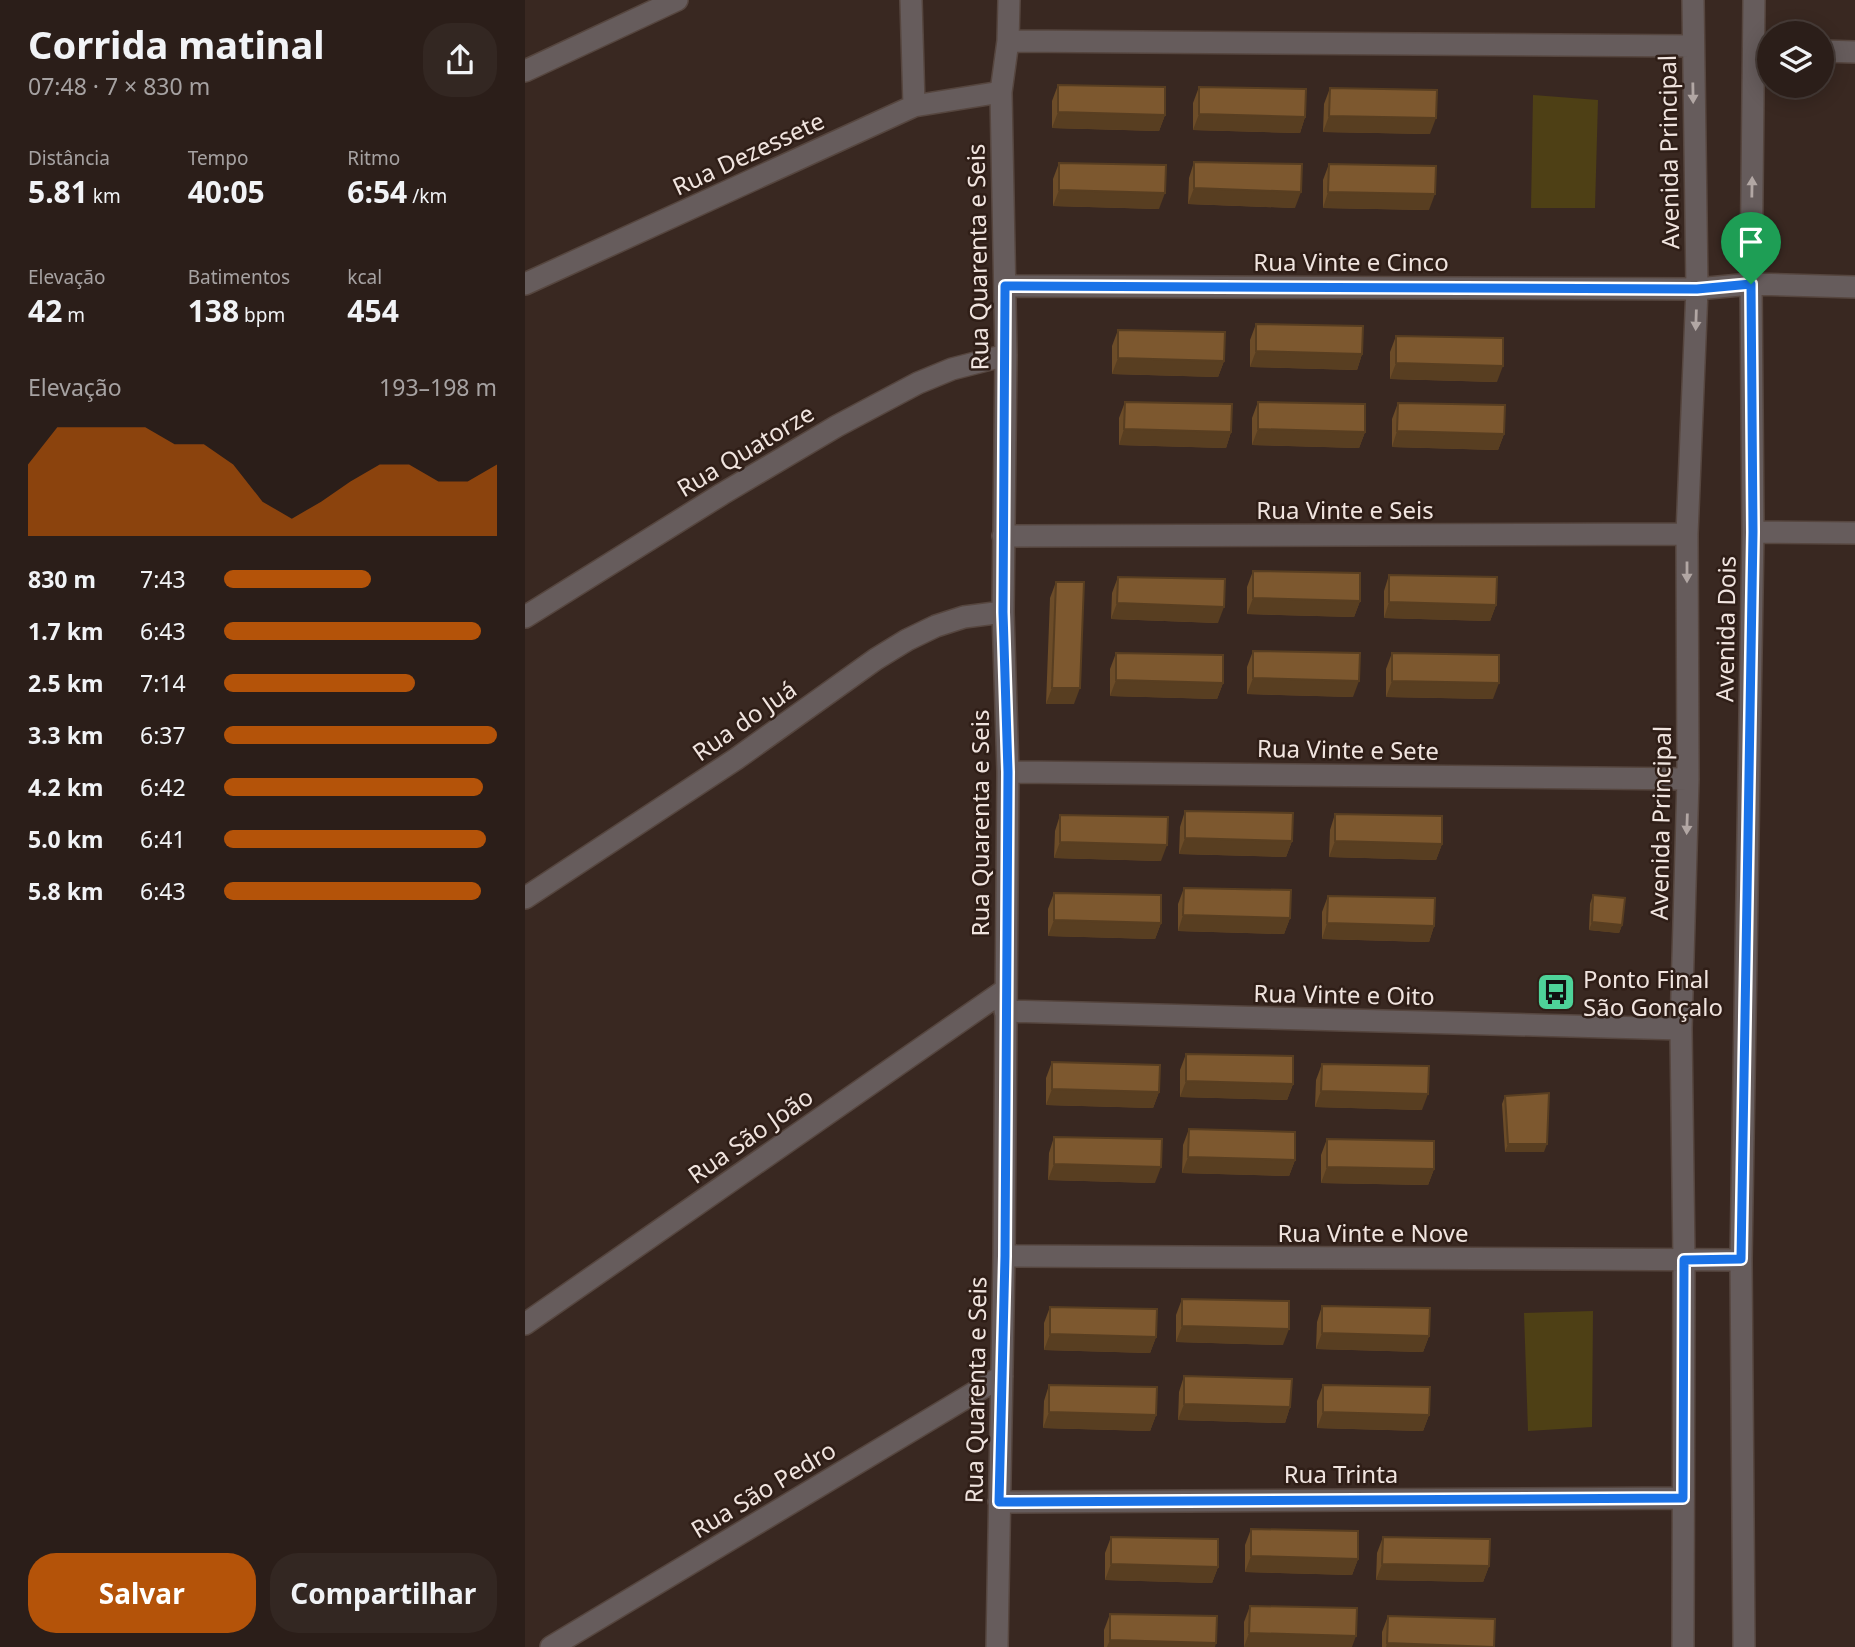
<!DOCTYPE html>
<html lang="pt">
<head>
<meta charset="utf-8">
<style>
	:root { --surface:#2b1e19; --page:#332722; --text:#f1f3f6; --muted:#a6a2a2; --line:#473c38; --accent:#b45309 }
	body { margin:0; font-family:"Noto Sans",sans-serif; background:var(--page); color:var(--text); height:100vh; display:flex; flex-direction:column; font-size:26px; white-space:nowrap }
	* { box-sizing:border-box; margin:0 }
	p { font-size:23px; color:var(--muted) }
	.icon { flex:none; width:38px; height:38px; fill:none; stroke:currentColor; stroke-width:2; stroke-linecap:round; stroke-linejoin:round }
	.map { position:relative; flex:1; overflow:hidden }
	.sheet { display:flex; flex-direction:column; background:var(--surface); width:525px }
	.sheet>* { flex:none }
	.controls { position:absolute; left:1232px; top:21px; display:grid; gap:14px }
	.controls a { display:grid; place-items:center; width:77px; height:77px; border-radius:50%; background:var(--surface); box-shadow:0 4px 18px #0003,0 0 0 2px var(--line); font-size:35px }
	.pin { position:absolute; display:grid; place-items:center; width:60px; height:60px; color:#fff; margin:-72px -30px; border-radius:50% 50% 50% 0; rotate:-45deg; box-shadow:0 0 7px #0007 }
	.pin .icon { rotate:45deg }
	.round { display:grid; place-items:center; flex:none; width:74px; height:74px; border-radius:28px; background:var(--page) }
	.headline { display:flex; align-items:center; justify-content:space-between; height:119px; padding:0 28px }
	h1 { font-size:38px; font-weight:700; line-height:52px }
	.stats { display:grid; grid-template-columns:repeat(3,1fr); gap:10px; height:119px; padding:7px 28px }
	.stats div { display:grid; align-content:center }
	.stats b { font-size:30px; font-weight:700 }
	.stats small { font-size:19px; font-weight:400 }
	.stats p { font-size:19px }
	.chart { height:196px; padding:14px 28px }
	.chart p { display:flex; justify-content:space-between }
	.chart svg { width:100%; height:126px; margin-top:7px; fill:var(--accent); opacity:.7 }
	.button { display:flex; gap:14px; margin-top:auto; padding:14px 28px }
	.button a { flex:1; height:80px; border-radius:28px; background:var(--accent); color:#fff; font-size:28px; font-weight:700; line-height:80px; text-align:center }
	.button a+a { background:var(--page); color:var(--text) }
	ul { padding:0 28px; list-style:none; font-size:23px }
	li { display:grid; grid-template-columns:112px 84px 1fr; align-items:center; height:52px }
	li i { height:18px; border-radius:9px; background:var(--accent) }
	main { display:flex; flex:1; min-height:0 }
	.map>svg:first-child { display:block }
</style>
</head>
<body>
<main>
<section class="sheet">
<div class="headline"><div><h1>Corrida matinal</h1><p>07:48 · 7 × 830 m</p></div><a class="round"><svg class="icon" aria-label="share" viewBox="0 0 24 24"><path d="M12 15V3M7 8l5-5 5 5M5 13v7h14v-7"/></svg></a></div>
<div class="stats">
<div><p>Distância</p><b>5.81<small> km</small></b></div>
<div><p>Tempo</p><b>40:05</b></div>
<div><p>Ritmo</p><b>6:54<small> /km</small></b></div>
</div>
<div class="stats">
<div><p>Elevação</p><b>42<small> m</small></b></div>
<div><p>Batimentos</p><b>138<small> bpm</small></b></div>
<div><p>kcal</p><b>454</b></div>
</div>
<div class="chart"><p><span>Elevação</span>193–198 m</p>
<svg viewBox="0 0 160 44" preserveAspectRatio="none"><path d="M0 44V19L10 6L20 6L30 6L40 6L50 12L60 12L70 19L80 32L90 38L100 32L110 25L120 19L130 19L140 25L150 25L160 19V44z"/></svg>
</div>
<ul>
<li><b>830 m</b>7:43<i style="width:54%"></i></li>
<li><b>1.7 km</b>6:43<i style="width:94%"></i></li>
<li><b>2.5 km</b>7:14<i style="width:70%"></i></li>
<li><b>3.3 km</b>6:37<i style="width:100%"></i></li>
<li><b>4.2 km</b>6:42<i style="width:95%"></i></li>
<li><b>5.0 km</b>6:41<i style="width:96%"></i></li>
<li><b>5.8 km</b>6:43<i style="width:94%"></i></li>
</ul>
<div class="button"><a>Salvar</a><a>Compartilhar</a></div>
</section>
<div class="map">
<svg width="1330" height="1647" viewBox="0 0 1330 1647">
	<rect width="100%" height="100%" fill="#392821"/>
	<path fill="#4e4015" d="M 1008,95 L 1073,100 L 1070,208 L 1006,208 Z
		M 1068,1311 L 1067,1427 L 1003,1431 L 999,1313 Z"/>
	<g fill="none" stroke-linecap="round" stroke-linejoin="round">
		<g stroke="#56463f" stroke-width="24">
			<path id="street" d="M 386,0 L 389,106
				M 483,41 L 1167,46
				M 1297,51 L 1330,52
				M 0,71 L 152,0
				M 0,284 L 389,106 L 476,92
				M 480,286 L 1172,289 L 1226,284 L 1330,287
				M 1228,532 L 1330,533
				M 478,536 L 1162,534
				M 0,617 L 197,494 L 312,426 L 393,383 L 427,369 L 481,355
				M 483,772 L 1163,779
				M 0,898 L 211,759 L 351,659 L 382,640 L 411,626 L 439,617 L 478,612
				M 480,1011 L 1156,1029
				M 479,1256 L 1216,1260
				M 0,1324 L 480,990
				M 474,1502 L 1158,1498
				M 26,1647 L 477,1376
				M 472,1647 L 479,1256 L 483,772 L 478,612 L 481,355 L 476,92 L 483,41 L 484,0
				M 1158,1647 L 1159,1260 L 1156,1029 L 1163,779 L 1162,534 L 1172,289 L 1168,0
				M 1219,1647 L 1216,1260 L 1228,532 L 1226,284 L 1229,0"/>
		</g>
		<use href="#street" stroke="#665c5c" stroke-width="21"/>
	</g>
	<path fill="#6c4c28" d="M 533,85 L 640,115 L 634,131 L 527,128 L 527,101 Z
		M 674,87 L 780,117 L 775,133 L 668,130 L 668,103 Z
		M 805,88 L 905,134 L 798,132 L 799,104 Z
		M 669,162 L 770,208 L 663,204 L 664,178 Z
		M 534,163 L 634,209 L 528,206 L 528,179 Z
		M 804,164 L 904,210 L 798,208 L 798,180 Z
		M 731,324 L 837,354 L 832,370 L 725,367 L 725,340 Z
		M 593,330 L 699,361 L 693,377 L 587,374 L 587,346 Z
		M 871,336 L 972,382 L 865,379 L 865,352 Z
		M 600,402 L 706,432 L 701,448 L 594,445 L 594,418 Z
		M 733,402 L 840,432 L 834,448 L 727,445 L 727,418 Z
		M 873,403 L 979,434 L 973,450 L 867,447 L 867,419 Z
		M 728,571 L 835,601 L 829,617 L 722,614 L 722,587 Z
		M 864,575 L 971,605 L 965,621 L 859,618 L 859,591 Z
		M 593,577 L 693,623 L 586,619 L 587,593 Z
		M 531,582 L 549,704 L 521,704 L 525,598 Z
		M 728,651 L 828,697 L 722,694 L 722,667 Z
		M 591,653 L 698,683 L 692,699 L 585,696 L 585,669 Z
		M 867,653 L 968,699 L 861,697 L 861,669 Z
		M 660,811 L 767,841 L 761,857 L 654,854 L 655,827 Z
		M 810,814 L 917,844 L 911,860 L 804,857 L 805,830 Z
		M 535,815 L 636,861 L 529,858 L 530,831 Z
		M 659,888 L 765,918 L 759,934 L 653,931 L 653,904 Z
		M 529,893 L 636,923 L 630,939 L 523,936 L 523,909 Z
		M 1068,895 L 1097,925 L 1094,933 L 1064,930 L 1065,904 Z
		M 803,896 L 909,926 L 904,942 L 797,939 L 797,912 Z
		M 661,1054 L 768,1084 L 762,1100 L 655,1097 L 655,1070 Z
		M 527,1062 L 634,1092 L 628,1108 L 521,1105 L 521,1078 Z
		M 797,1064 L 897,1110 L 790,1107 L 791,1080 Z
		M 980,1096 L 1019,1152 L 980,1152 L 977,1104 Z
		M 664,1129 L 770,1160 L 764,1176 L 657,1173 L 658,1145 Z
		M 529,1137 L 630,1183 L 523,1180 L 524,1153 Z
		M 802,1139 L 909,1169 L 903,1185 L 796,1183 L 796,1155 Z
		M 657,1299 L 758,1345 L 651,1342 L 651,1315 Z
		M 797,1306 L 904,1336 L 898,1352 L 791,1349 L 792,1322 Z
		M 525,1307 L 631,1337 L 625,1353 L 519,1350 L 519,1323 Z
		M 659,1376 L 765,1407 L 760,1423 L 653,1420 L 654,1392 Z
		M 524,1385 L 631,1415 L 625,1431 L 518,1428 L 519,1401 Z
		M 798,1385 L 904,1415 L 898,1431 L 792,1428 L 792,1401 Z
		M 726,1529 L 833,1559 L 827,1575 L 720,1572 L 720,1545 Z
		M 586,1537 L 693,1567 L 687,1583 L 580,1580 L 580,1553 Z
		M 858,1537 L 964,1566 L 958,1582 L 851,1580 L 852,1553 Z
		M 725,1606 L 827,1647 L 719,1647 L 719,1622 Z
		M 585,1614 L 690,1647 L 579,1647 L 579,1630 Z
		M 863,1616 L 969,1647 L 857,1647 L 857,1632 Z"/>
	<path fill="#583e21" d="M 533,112 L 640,115 L 634,131 L 527,128 Z
		M 674,114 L 780,117 L 775,133 L 668,130 Z
		M 804,116 L 911,118 L 905,134 L 798,132 Z
		M 669,188 L 776,192 L 770,208 L 663,204 Z
		M 534,190 L 640,193 L 634,209 L 528,206 Z
		M 803,192 L 910,194 L 904,210 L 798,208 Z
		M 731,351 L 837,354 L 832,370 L 725,367 Z
		M 593,358 L 699,361 L 693,377 L 587,374 Z
		M 871,363 L 978,366 L 972,382 L 865,379 Z
		M 599,429 L 706,432 L 701,448 L 594,445 Z
		M 733,429 L 840,432 L 834,448 L 727,445 Z
		M 872,431 L 979,434 L 973,450 L 867,447 Z
		M 728,598 L 835,601 L 829,617 L 722,614 Z
		M 864,602 L 971,605 L 965,621 L 859,618 Z
		M 592,603 L 699,607 L 693,623 L 586,619 Z
		M 728,678 L 834,681 L 828,697 L 722,694 Z
		M 591,680 L 698,683 L 692,699 L 585,696 Z
		M 867,681 L 974,683 L 968,699 L 861,697 Z
		M 527,688 L 555,688 L 549,704 L 521,704 Z
		M 660,838 L 767,841 L 761,857 L 654,854 Z
		M 810,841 L 917,844 L 911,860 L 804,857 Z
		M 535,842 L 642,845 L 636,861 L 529,858 Z
		M 658,915 L 765,918 L 759,934 L 653,931 Z
		M 529,920 L 636,923 L 630,939 L 523,936 Z
		M 1067,922 L 1097,925 L 1094,933 L 1064,930 Z
		M 802,923 L 909,926 L 904,942 L 797,939 Z
		M 661,1081 L 768,1084 L 762,1100 L 655,1097 Z
		M 527,1089 L 634,1092 L 628,1108 L 521,1105 Z
		M 796,1091 L 903,1094 L 897,1110 L 790,1107 Z
		M 983,1144 L 1022,1144 L 1019,1152 L 980,1152 Z
		M 663,1157 L 770,1160 L 764,1176 L 657,1173 Z
		M 529,1164 L 636,1167 L 630,1183 L 523,1180 Z
		M 802,1167 L 909,1169 L 903,1185 L 796,1183 Z
		M 657,1326 L 764,1329 L 758,1345 L 651,1342 Z
		M 797,1333 L 904,1336 L 898,1352 L 791,1349 Z
		M 525,1334 L 631,1337 L 625,1353 L 519,1350 Z
		M 659,1404 L 765,1407 L 760,1423 L 653,1420 Z
		M 524,1412 L 631,1415 L 625,1431 L 518,1428 Z
		M 798,1412 L 904,1415 L 898,1431 L 792,1428 Z
		M 726,1556 L 833,1559 L 827,1575 L 720,1572 Z
		M 586,1564 L 693,1567 L 687,1583 L 580,1580 Z
		M 857,1564 L 964,1566 L 958,1582 L 851,1580 Z
		M 724,1633 L 831,1636 L 827,1647 L 719,1647 Z
		M 585,1640 L 691,1643 L 690,1647 L 582,1647 Z
		M 862,1643 L 969,1647 L 861,1647 Z"/>
	<path fill="#7d582f" stroke="#583e21" stroke-width="2" d="M 533,85 L 640,87 L 640,115 L 533,112 Z
		M 674,87 L 781,89 L 780,117 L 674,114 Z
		M 805,88 L 912,90 L 911,118 L 804,116 Z
		M 669,162 L 777,164 L 776,192 L 669,188 Z
		M 534,163 L 641,165 L 640,193 L 534,190 Z
		M 804,164 L 911,166 L 910,194 L 803,192 Z
		M 731,324 L 838,326 L 837,354 L 731,351 Z
		M 593,330 L 700,332 L 699,361 L 593,358 Z
		M 871,336 L 978,338 L 978,366 L 871,363 Z
		M 600,402 L 707,404 L 706,432 L 599,429 Z
		M 733,402 L 840,404 L 840,432 L 733,429 Z
		M 873,403 L 980,405 L 979,434 L 872,431 Z
		M 728,571 L 835,573 L 835,601 L 728,598 Z
		M 864,575 L 972,577 L 971,605 L 864,602 Z
		M 593,577 L 700,579 L 699,607 L 592,603 Z
		M 531,582 L 559,582 L 555,688 L 527,688 Z
		M 728,651 L 835,653 L 834,681 L 728,678 Z
		M 591,653 L 698,655 L 698,683 L 591,680 Z
		M 867,653 L 974,655 L 974,683 L 867,681 Z
		M 660,811 L 768,813 L 767,841 L 660,838 Z
		M 810,814 L 917,816 L 917,844 L 810,841 Z
		M 535,815 L 643,817 L 642,845 L 535,842 Z
		M 659,888 L 766,890 L 765,918 L 658,915 Z
		M 529,893 L 636,895 L 636,923 L 529,920 Z
		M 1068,895 L 1100,898 L 1097,925 L 1067,922 Z
		M 803,896 L 910,898 L 909,926 L 802,923 Z
		M 661,1054 L 768,1056 L 768,1084 L 661,1081 Z
		M 527,1062 L 635,1065 L 634,1092 L 527,1089 Z
		M 797,1064 L 904,1066 L 903,1094 L 796,1091 Z
		M 1024,1093 L 1022,1144 L 983,1144 L 980,1096 Z
		M 664,1129 L 770,1132 L 770,1160 L 663,1157 Z
		M 529,1137 L 637,1139 L 636,1167 L 529,1164 Z
		M 802,1139 L 909,1141 L 909,1169 L 802,1167 Z
		M 657,1299 L 764,1301 L 764,1329 L 657,1326 Z
		M 797,1306 L 905,1308 L 904,1336 L 797,1333 Z
		M 525,1307 L 632,1309 L 631,1337 L 525,1334 Z
		M 659,1376 L 767,1379 L 765,1407 L 659,1404 Z
		M 524,1385 L 632,1387 L 631,1415 L 524,1412 Z
		M 798,1385 L 905,1387 L 904,1415 L 798,1412 Z
		M 726,1529 L 833,1531 L 833,1559 L 726,1556 Z
		M 586,1537 L 693,1539 L 693,1567 L 586,1564 Z
		M 858,1537 L 965,1539 L 964,1566 L 857,1564 Z
		M 725,1606 L 832,1608 L 831,1636 L 724,1633 Z
		M 585,1614 L 692,1616 L 691,1643 L 585,1640 Z
		M 863,1616 L 970,1619 L 969,1647 L 862,1643 Z"/>
	<defs><path id="oneway-solid" d="M-6-.8H1V-3.2L6.5 0L1 3.2V.8H-6Z" transform="scale(1.75)"/></defs>
	<g fill="#b2a7a4">
		<use href="#oneway-solid" transform="translate(1168 93) rotate(89)"/>
		<use href="#oneway-solid" transform="translate(1227 187) rotate(-89)"/>
		<use href="#oneway-solid" transform="translate(1171 320) rotate(92)"/>
		<use href="#oneway-solid" transform="translate(1162 572) rotate(90)"/>
		<use href="#oneway-solid" transform="translate(1162 824) rotate(92)"/>
	</g>
	<g fill="none" stroke-linecap="round" stroke-linejoin="round">
		<g stroke="#fff" stroke-width="14">
			<path id="route" d="M 1226,284 L 1228,532 L 1216,1259 L 1159,1260 L 1158,1498 L 474,1502 L 480,1256 L 483,772 L 478,612 L 480,286 L 1172,289 Z"/>
		</g>
		<use href="#route" stroke="#1a73e8" stroke-width="9"/>
	</g>
	<defs>
		<g id="bus-square" transform="scale(2.0125)"><rect x="-9" y="-9" width="18" height="18" rx="4" fill="#4ed399" stroke="#2f1e17"/><path d="M-5-6H5V4H4V6H2V4H-2V6H-4V4H-5ZM-3.5-4V0h7V-4ZM-3.5 1.2v1.5H-2V1.2ZM2 1.2v1.5H3.5V1.2Z" fill="#111"/></g>
	</defs>
	<g fill-rule="evenodd">
		<use href="#bus-square" x="1031" y="992"/>
	</g>
	<g text-anchor="middle" dominant-baseline="central" stroke-width="5" stroke-linejoin="round" paint-order="stroke">
		<g font-size="24" fill="#f0e4df" stroke="#2f1e17">
			<text transform="translate(1143 152) rotate(-91)">Avenida Principal</text>
			<text transform="translate(223 153) rotate(-25)">Rua Dezessete</text>
			<text transform="translate(452 257) rotate(-91)">Rua Quarenta e Seis</text>
			<text x="826" y="261">Rua Vinte e Cinco</text>
			<text transform="translate(220 450) rotate(-31)">Rua Quatorze</text>
			<text x="820" y="509">Rua Vinte e Seis</text>
			<text transform="translate(1200 629) rotate(-89)">Avenida Dois</text>
			<text transform="translate(219 720) rotate(-35)">Rua do Juá</text>
			<text transform="translate(823 749) rotate(1)">Rua Vinte e Sete</text>
			<text transform="translate(454 823) rotate(-90)">Rua Quarenta e Seis</text>
			<text transform="translate(1135 823) rotate(-89)">Avenida Principal</text>
			<text transform="translate(819 994) rotate(1)">Rua Vinte e Oito</text>
			<text transform="translate(225 1135) rotate(-35)">Rua São João</text>
			<text x="848" y="1232">Rua Vinte e Nove</text>
			<text transform="translate(450 1390) rotate(-89)">Rua Quarenta e Seis</text>
			<text x="816" y="1473">Rua Trinta</text>
			<text transform="translate(238 1489) rotate(-31)">Rua São Pedro</text>
		</g>
		<g font-size="24" fill="#f0e4df" stroke="#2f1e17" text-anchor="start">
			<text x="1058" y="978">Ponto Final<tspan x="1058" dy="28">São Gonçalo</tspan></text>
		</g>
	</g>
</svg>
<div class="controls">
<a><svg class="icon" aria-label="layers" viewBox="0 0 24 24"><path d="M12 4l9 5-9 5-9-5zM3 14l9 5 9-5"/></svg></a>
</div>
<div class="pin" style="left:1226px;top:284px;background:#1e9e55"><svg class="icon" aria-label="arrive" viewBox="0 0 24 24"><path d="M6 21V4h12l-3 4 3 4H6"/></svg></div>
</div>
</main>
</body>
</html>
